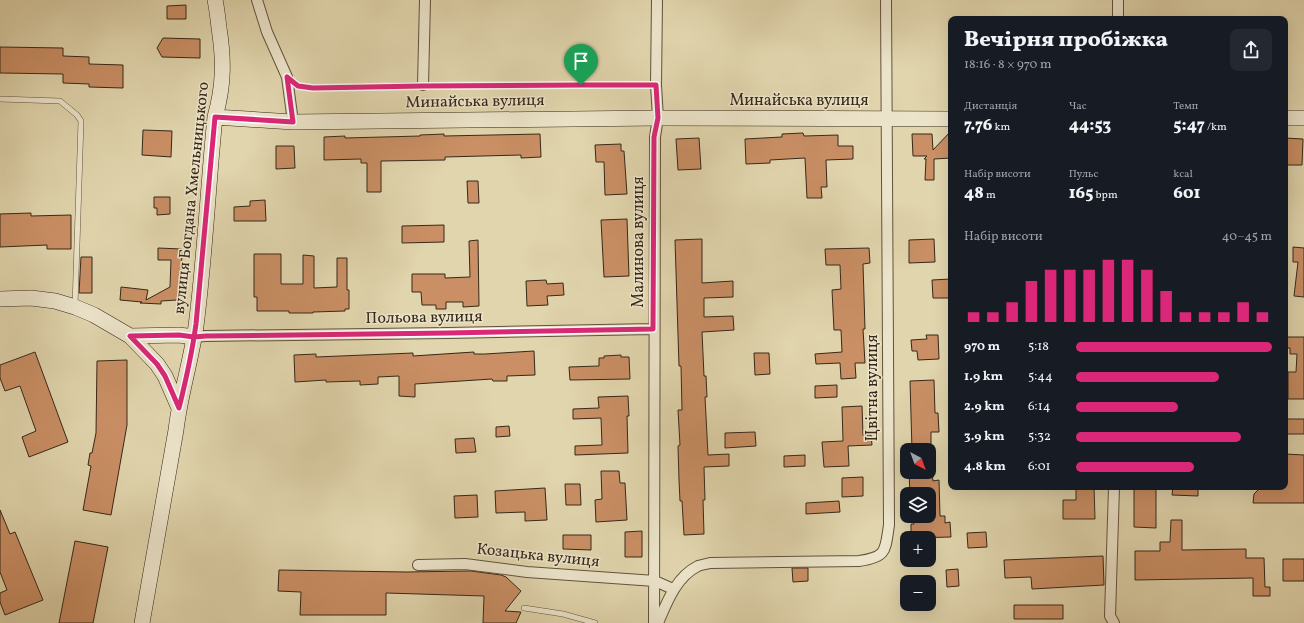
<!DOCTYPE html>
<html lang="uk">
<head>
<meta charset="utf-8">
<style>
	:root { --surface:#171b24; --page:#242831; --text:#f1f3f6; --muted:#9ea1a6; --accent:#db2777 }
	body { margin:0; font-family:Vollkorn,serif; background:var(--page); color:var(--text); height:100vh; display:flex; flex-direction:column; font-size:15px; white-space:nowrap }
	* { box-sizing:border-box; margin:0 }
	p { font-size:13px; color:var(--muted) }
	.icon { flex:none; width:22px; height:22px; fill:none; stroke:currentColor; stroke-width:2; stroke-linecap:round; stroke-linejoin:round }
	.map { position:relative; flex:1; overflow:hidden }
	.details { position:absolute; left:948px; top:16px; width:340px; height:474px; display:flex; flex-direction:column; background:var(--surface); border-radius:8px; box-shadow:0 4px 16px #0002 }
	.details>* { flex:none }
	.needle { width:26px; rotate:139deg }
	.controls { position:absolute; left:900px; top:443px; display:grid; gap:8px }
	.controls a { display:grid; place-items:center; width:36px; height:36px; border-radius:8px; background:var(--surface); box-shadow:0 4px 16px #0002; font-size:20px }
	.pin { position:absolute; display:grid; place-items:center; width:34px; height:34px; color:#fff; margin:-41px -17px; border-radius:50% 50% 50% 0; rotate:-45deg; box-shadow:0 0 4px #0007 }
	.pin .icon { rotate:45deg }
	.round { display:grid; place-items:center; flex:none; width:42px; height:42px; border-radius:8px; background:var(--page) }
	.summary { display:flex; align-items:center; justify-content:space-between; height:68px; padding:0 16px }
	h1 { font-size:22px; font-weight:800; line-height:30px }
	.figures { display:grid; grid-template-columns:repeat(3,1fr); gap:6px; height:68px; padding:4px 16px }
	.figures div { display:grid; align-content:center }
	.figures b { font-size:17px; font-weight:800 }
	.figures small { font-size:11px; font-weight:400 }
	.figures p { font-size:11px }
	.chart { height:112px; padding:8px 16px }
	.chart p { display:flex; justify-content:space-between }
	.chart svg { width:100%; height:72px; margin-top:4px; stroke:var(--accent); stroke-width:6 }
	ul { padding:0 16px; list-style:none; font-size:13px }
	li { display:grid; grid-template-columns:64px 48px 1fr; align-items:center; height:30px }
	li i { height:10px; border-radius:5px; background:var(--accent) }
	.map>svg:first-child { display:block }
</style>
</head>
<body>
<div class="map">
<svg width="1304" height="623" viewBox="0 0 1304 623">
	<rect width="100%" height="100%" fill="#e1d5ad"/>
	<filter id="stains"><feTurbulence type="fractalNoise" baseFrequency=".005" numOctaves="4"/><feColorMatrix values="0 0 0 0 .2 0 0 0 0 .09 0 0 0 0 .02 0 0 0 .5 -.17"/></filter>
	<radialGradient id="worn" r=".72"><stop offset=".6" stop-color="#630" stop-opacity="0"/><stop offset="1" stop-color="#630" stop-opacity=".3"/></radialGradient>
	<path fill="#ca8f65" stroke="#362818" d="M 186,5 L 186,19 L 167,19 L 167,6 Z
		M 163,38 L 200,39 L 200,58 L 162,57 L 157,48 Z
		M 0,47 L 63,48 L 63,56 L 89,57 L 89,64 L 123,65 L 123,88 L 89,87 L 89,84 L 63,83 L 63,74 L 0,73 Z
		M 143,130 L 172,131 L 171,157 L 142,155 Z
		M 951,131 L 951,158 L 934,159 L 934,180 L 925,180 L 926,159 L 924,159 L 927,156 L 913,156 L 912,134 L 932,134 L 933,150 Z
		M 803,133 L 804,136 L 838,135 L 838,146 L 853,146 L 853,159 L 826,160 L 827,187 L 821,187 L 822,198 L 807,198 L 805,158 L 770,160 L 770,163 L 746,164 L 745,139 L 782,137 L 782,134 Z
		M 444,134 L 444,136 L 540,134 L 541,157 L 521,158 L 521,155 L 445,157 L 445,160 L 381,161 L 381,192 L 367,192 L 367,163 L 361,163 L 361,159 L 324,160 L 324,137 L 345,136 L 345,138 L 420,136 L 420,135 Z
		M 699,138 L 701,169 L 678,170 L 676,139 Z
		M 1285,138 L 1303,139 L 1302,165 L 1285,165 Z
		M 621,144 L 621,151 L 624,151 L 627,194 L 605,195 L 604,162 L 596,162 L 595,145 Z
		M 276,146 L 294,146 L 295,168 L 276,169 Z
		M 467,181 L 478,181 L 479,203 L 468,203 Z
		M 154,197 L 170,197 L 170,214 L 157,215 L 157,208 L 154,208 Z
		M 265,200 L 266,221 L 234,221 L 234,207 L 250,206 L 250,201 Z
		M 31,213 L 31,216 L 71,215 L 71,249 L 47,249 L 47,245 L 0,247 L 0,214 Z
		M 627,219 L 629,276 L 604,277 L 601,220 Z
		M 444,225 L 444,242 L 402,243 L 402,226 Z
		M 702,239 L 702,283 L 733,281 L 733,297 L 704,298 L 704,317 L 733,316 L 734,330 L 702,332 L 704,376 L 706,376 L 707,397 L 705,397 L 708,455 L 729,454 L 729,466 L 704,467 L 705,500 L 703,500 L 704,534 L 684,535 L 682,501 L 680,501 L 679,480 L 678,446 L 680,445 L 678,410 L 682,410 L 681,366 L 679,366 L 675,240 Z
		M 934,239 L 935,262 L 909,263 L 909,240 Z
		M 478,240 L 479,306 L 463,307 L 463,302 L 446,302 L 446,309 L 436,309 L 436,305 L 422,305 L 421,292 L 412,292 L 412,274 L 445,274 L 445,278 L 470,277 L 469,241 Z
		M 1293,247 L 1304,248 L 1304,297 L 1294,296 L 1298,262 L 1293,262 Z
		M 158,248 L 182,249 L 181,295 L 177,300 L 161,301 L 161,304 L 140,303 L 142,302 L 120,300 L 121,287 L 148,290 L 146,300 L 170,287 L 171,260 L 158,260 Z
		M 869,248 L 870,263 L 863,264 L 865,329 L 863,329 L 865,363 L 855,363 L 856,378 L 841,379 L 840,363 L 816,364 L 815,354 L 842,352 L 841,330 L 834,330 L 832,290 L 841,289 L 840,265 L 826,265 L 825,249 Z
		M 254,254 L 281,254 L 281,284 L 303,284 L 303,255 L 314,256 L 314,288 L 337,287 L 337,258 L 347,258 L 347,290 L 349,290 L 349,309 L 345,309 L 345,311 L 313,312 L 313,313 L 289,313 L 289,311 L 257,311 L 257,297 L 254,297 Z
		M 81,257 L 92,257 L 92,293 L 79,293 Z
		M 951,279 L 951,298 L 933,298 L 932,280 Z
		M 546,280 L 547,284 L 563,283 L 564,295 L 547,296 L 548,305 L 527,306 L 526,281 Z
		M 926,335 L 938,335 L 939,359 L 918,360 L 917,351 L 912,351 L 911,340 L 927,339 Z
		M 1285,337 L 1304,337 L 1304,399 L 1288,399 L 1288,372 L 1296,372 L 1297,354 L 1290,354 L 1290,348 L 1285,348 Z
		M 534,351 L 535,375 L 507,376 L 507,381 L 493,381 L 492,379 L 415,384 L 415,397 L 399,396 L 399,376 L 378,377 L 378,384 L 360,385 L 360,381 L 326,382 L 326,380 L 295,382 L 294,355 L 316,354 L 316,357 L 413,353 L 413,356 L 474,352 L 474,354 L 485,354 Z
		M 35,352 L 68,442 L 29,457 L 22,437 L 36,431 L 20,386 L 5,391 L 0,378 L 0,365 Z
		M 754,353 L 769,353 L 770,374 L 755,375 Z
		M 621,355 L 621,357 L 629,357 L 630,379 L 570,380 L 569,367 L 599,366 L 599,358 L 604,358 L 604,356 Z
		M 127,360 L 127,425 L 111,515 L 83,510 L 91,466 L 88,465 L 90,453 L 92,453 L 96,433 L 97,361 Z
		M 934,380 L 935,413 L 938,413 L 939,432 L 931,432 L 931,450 L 912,450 L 910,381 Z
		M 837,385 L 837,397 L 815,398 L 815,386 Z
		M 628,396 L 629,416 L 627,416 L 628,453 L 575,455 L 575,446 L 602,445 L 601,418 L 573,419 L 573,409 L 599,408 L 598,397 Z
		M 862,406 L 863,435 L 871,435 L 872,445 L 848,446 L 849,466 L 824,467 L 822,442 L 843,441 L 842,407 Z
		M 1285,419 L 1304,419 L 1304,434 L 1285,434 Z
		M 509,426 L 510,436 L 496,437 L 496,427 Z
		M 755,432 L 756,446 L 725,448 L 725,433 Z
		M 474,438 L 476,452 L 456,453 L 455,439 Z
		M 1285,454 L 1304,455 L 1304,503 L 1253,503 L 1254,494 L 1260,488 L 1285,487 Z
		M 805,455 L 805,466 L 784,467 L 784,456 Z
		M 601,471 L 619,471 L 620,483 L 625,483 L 627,520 L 596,522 L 595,500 L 602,499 Z
		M 909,472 L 932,472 L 933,481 L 939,480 L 940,516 L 945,516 L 945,523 L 950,522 L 951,537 L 911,538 L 911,524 L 914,524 L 914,518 L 929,516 L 929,494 L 910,494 Z
		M 863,477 L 863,496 L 842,497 L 842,478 Z
		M 565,484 L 580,484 L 581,505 L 566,505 Z
		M 1076,487 L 1094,487 L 1095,519 L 1063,519 L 1063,500 L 1076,500 Z
		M 1134,487 L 1156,487 L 1156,528 L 1134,527 Z
		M 1173,487 L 1198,487 L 1198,496 L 1172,495 Z
		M 545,488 L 547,520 L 525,521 L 525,512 L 496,513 L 495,491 Z
		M 477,495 L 478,517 L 455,518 L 454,496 Z
		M 839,501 L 840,512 L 806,514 L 806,503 Z
		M 0,510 L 10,534 L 15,532 L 43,600 L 5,615 L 0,602 L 0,593 L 7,590 L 0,572 Z
		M 1171,520 L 1182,520 L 1182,550 L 1246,549 L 1246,558 L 1264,558 L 1265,587 L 1270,587 L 1270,596 L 1253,596 L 1253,578 L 1135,580 L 1135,551 L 1160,551 L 1160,542 L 1170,542 Z
		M 642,531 L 642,557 L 625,557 L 625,532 Z
		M 986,532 L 987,547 L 968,548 L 967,533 Z
		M 563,535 L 591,535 L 591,550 L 563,549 Z
		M 75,541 L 108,547 L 93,623 L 59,623 Z
		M 1103,556 L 1104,585 L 1032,589 L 1031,577 L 1005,578 L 1004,560 Z
		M 1283,559 L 1304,559 L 1304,581 L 1283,581 Z
		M 792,568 L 808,568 L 808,581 L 793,582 Z
		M 958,569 L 959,586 L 947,587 L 946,570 Z
		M 279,570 L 406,572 L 471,571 L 501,575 L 506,577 L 521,591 L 505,611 L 521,612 L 516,623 L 483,623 L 484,596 L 386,593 L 386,615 L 300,615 L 301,592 L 278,591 Z
		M 1014,605 L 1063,605 L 1063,619 L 1014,619 Z"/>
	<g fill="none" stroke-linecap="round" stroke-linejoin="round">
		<g stroke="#61533d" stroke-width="6">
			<path id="lane" d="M 288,78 L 298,86 L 313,88 L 423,85 L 656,85
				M 0,99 L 60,101 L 77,115 L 81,121 L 75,306
				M 524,608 L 563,614 L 595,623"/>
		</g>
		<g stroke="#61533d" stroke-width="12">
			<path id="street" d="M 257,0 L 267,32 L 287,77 L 293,122
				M 1118,19 L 1118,0
				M 423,85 L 425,0
				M 194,337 L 205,336 L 448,333 L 653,329
				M 418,565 L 465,564 L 527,572 L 655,581 L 673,589
				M 654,623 L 655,137 L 658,118 L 656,85 L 657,0
				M 658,623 C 667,602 676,577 698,566 C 701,565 706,564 710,563 L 859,561 C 887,557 885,551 889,525 L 886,0
				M 1114,623 L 1110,616 L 1114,487"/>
		</g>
		<g stroke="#362818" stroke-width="16">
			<path id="secondary" d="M 215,117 L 293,122 L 658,118 L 951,119
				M 1285,118 L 1304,118
				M 0,299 L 31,298 L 55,301 L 75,307 L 94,315 L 130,336 L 157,364 L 165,376 L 179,408
				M 130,336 L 179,335 L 194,337
				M 142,623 L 176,430 C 180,395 191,361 196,326 C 205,256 208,186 215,117 C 224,85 224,60 219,28 C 218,19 217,9 215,0"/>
		</g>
		<use href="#lane" stroke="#ece4ca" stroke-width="5"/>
		<use href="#street" stroke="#ece4ca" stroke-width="10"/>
		<use href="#secondary" stroke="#ece4ca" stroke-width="15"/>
	</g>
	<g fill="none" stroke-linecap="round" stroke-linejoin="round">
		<g stroke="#fff" stroke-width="8">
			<path id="route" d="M 581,85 L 423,86 L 313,88 L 298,86 L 287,77 L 293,122 L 215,117 L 196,324 C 192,353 186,380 179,408 L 165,376 L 157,364 L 130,336 L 179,335 L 194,337 L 206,336 L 448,333 L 653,329 L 654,137 L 658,118 L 656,85 L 581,85"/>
		</g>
		<use href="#route" stroke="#db2777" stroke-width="5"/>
	</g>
	<g text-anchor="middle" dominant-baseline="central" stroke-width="3" stroke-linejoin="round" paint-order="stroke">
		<g font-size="16" fill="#362818" stroke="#ece4ca">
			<text x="799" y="101">Минайська вулиця</text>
			<text transform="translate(475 102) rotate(-1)">Минайська вулиця</text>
			<text transform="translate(192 198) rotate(-84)">вулиця Богдана Хмельницького</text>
			<text transform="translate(639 242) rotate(-90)">Малинова вулиця</text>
			<text transform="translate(424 318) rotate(-1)">Польова вулиця</text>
			<text transform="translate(873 388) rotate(-90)">Цвітна вулиця</text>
			<text transform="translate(538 556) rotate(6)">Козацька вулиця</text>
		</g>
	</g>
	<rect width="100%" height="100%" filter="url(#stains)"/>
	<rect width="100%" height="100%" fill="url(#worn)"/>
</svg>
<div class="controls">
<a><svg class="needle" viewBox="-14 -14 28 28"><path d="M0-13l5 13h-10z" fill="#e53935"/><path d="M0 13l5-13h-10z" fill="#9ea1a6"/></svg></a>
<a><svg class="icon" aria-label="layers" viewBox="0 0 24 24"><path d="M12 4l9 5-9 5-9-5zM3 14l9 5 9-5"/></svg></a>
<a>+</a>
<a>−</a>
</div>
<div class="pin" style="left:581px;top:85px;background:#1e9e55"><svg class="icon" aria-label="arrive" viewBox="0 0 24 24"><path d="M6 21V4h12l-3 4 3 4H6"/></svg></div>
<section class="details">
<div class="summary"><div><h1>Вечірня пробіжка</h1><p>18:16 · 8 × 970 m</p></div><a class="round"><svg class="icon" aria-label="share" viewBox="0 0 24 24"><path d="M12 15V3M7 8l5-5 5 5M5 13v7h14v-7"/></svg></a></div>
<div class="figures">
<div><p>Дистанція</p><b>7.76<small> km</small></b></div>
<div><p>Час</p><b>44:53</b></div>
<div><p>Темп</p><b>5:47<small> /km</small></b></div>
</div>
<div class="figures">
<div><p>Набір висоти</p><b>48<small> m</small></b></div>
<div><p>Пульс</p><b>165<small> bpm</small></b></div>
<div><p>kcal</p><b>601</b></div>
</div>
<div class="chart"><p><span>Набір висоти</span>40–45 m</p>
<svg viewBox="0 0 160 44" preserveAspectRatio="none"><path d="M5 44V38M15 44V38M25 44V32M35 44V19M45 44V12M55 44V12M65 44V12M75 44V6M85 44V6M95 44V12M105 44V25M115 44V38M125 44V38M135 44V38M145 44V32M155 44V38"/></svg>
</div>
<ul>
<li><b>970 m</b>5:18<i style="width:100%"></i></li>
<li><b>1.9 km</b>5:44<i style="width:73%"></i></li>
<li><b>2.9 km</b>6:14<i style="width:52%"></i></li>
<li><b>3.9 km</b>5:32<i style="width:84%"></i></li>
<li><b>4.8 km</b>6:01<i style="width:60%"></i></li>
</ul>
</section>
</div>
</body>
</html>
